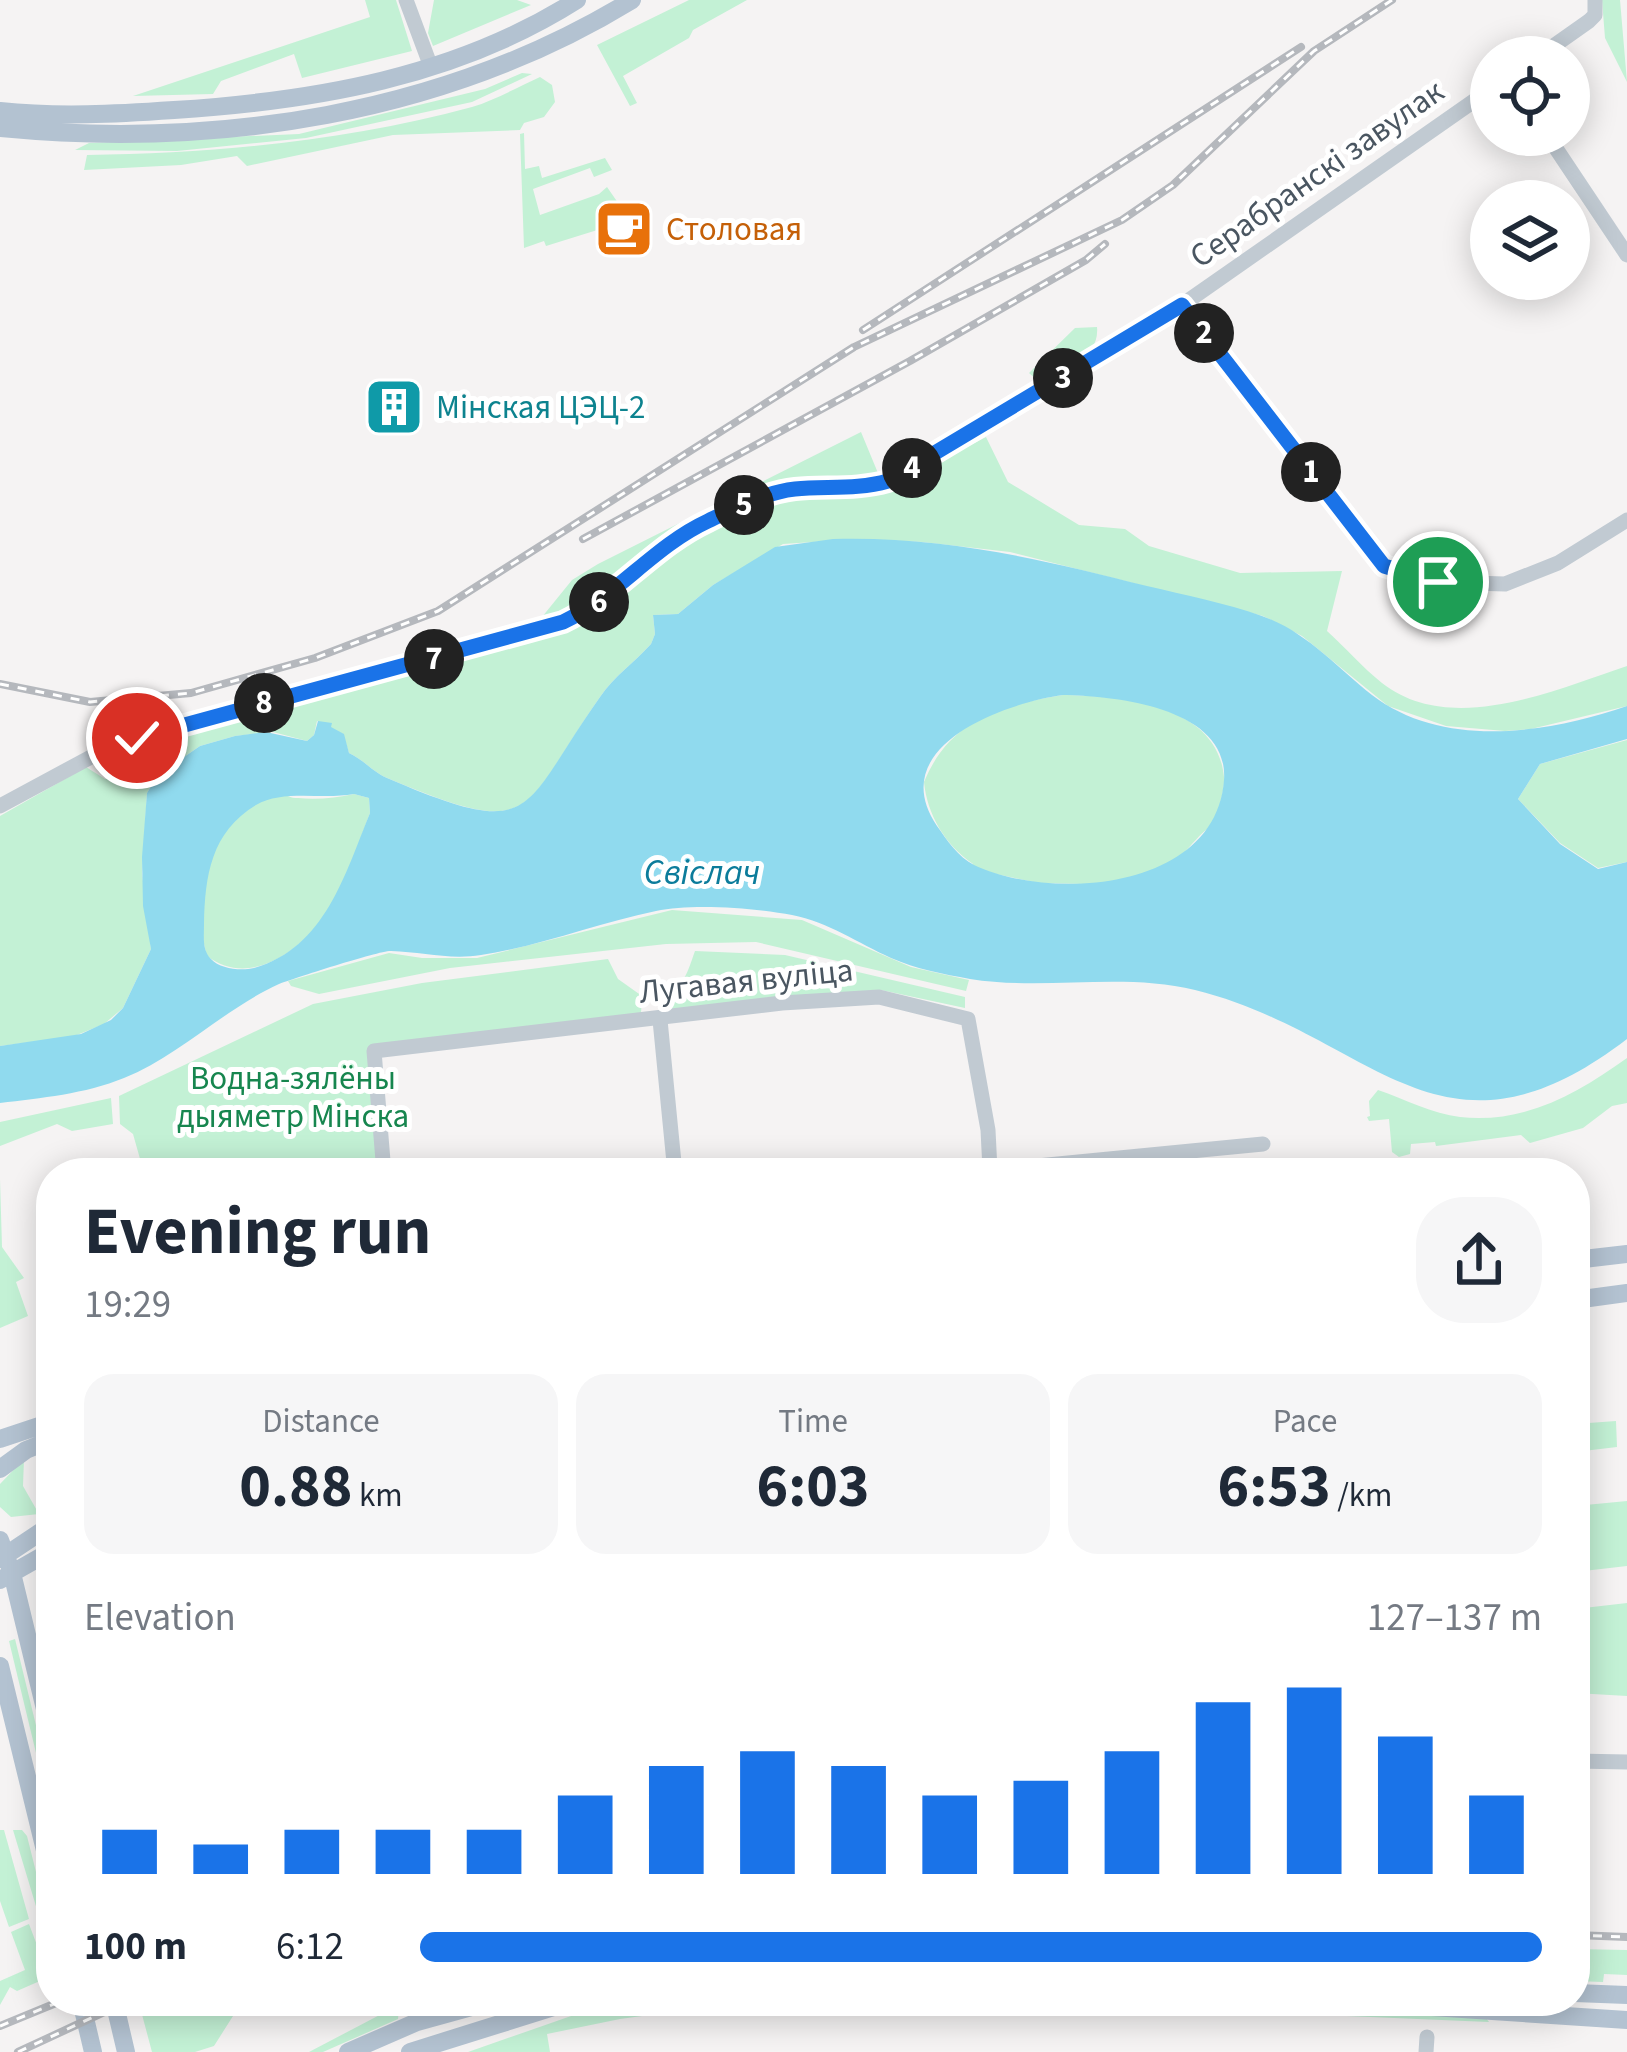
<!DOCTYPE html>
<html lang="en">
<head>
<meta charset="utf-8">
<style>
	:root { --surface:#fff; --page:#f6f6f7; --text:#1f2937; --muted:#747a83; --accent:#1a73e8 }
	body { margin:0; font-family:"Source Sans 3",sans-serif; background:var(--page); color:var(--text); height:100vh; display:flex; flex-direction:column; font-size:45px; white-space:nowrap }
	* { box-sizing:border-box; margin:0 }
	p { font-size:39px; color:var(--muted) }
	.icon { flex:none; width:66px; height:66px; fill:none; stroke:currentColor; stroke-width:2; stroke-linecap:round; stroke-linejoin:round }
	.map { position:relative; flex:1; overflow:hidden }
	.drawer { position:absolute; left:36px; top:1158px; width:1554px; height:858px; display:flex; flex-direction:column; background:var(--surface); border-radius:48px; box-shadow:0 6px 30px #0003 }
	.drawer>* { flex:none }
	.buttons { position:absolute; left:1470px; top:36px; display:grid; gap:24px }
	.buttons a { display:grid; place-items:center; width:120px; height:120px; border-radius:50%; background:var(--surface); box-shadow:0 6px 30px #0003; font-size:60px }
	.pin { position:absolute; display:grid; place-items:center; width:102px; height:102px; color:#fff; margin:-51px; border:6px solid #fff; border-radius:50%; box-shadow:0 3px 12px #0007 }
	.km { position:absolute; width:60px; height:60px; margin:-30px; border-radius:50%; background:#222; color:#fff; font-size:33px; line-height:60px; text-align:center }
	.round { display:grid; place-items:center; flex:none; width:126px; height:126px; border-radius:48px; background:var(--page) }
	.overview { display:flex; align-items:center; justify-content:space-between; height:204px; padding:0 48px }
	h1 { font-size:66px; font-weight:700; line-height:90px }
	.metrics { display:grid; grid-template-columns:repeat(3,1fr); gap:18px; height:204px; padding:12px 48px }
	.metrics div { display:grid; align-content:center; border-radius:30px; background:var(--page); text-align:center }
	.metrics b { font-size:60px; font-weight:700 }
	.metrics small { font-size:33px; font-weight:400 }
	.metrics p { font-size:33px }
	.chart { height:336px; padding:24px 48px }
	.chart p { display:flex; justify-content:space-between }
	.chart svg { width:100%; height:216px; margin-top:12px; stroke:var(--accent); stroke-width:6 }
	ul { padding:0 48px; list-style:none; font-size:39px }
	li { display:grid; grid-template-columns:192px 144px 1fr; align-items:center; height:90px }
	li i { height:30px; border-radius:15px; background:var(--accent) }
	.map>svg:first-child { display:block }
</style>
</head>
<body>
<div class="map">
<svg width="1627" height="2052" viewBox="0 0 1627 2052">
	<rect width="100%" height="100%" fill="#f5f3f3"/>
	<path fill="#c3f1d5" d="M 365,0 L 396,0 L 412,51 L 302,78 L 294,54 L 221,81 L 213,94 L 133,96 L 370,17 Z
		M 434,0 L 517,0 L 531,5 L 433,46 L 428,33 Z
		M 689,0 L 747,0 L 693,30 L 689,38 L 623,76 L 637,103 L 630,106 L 597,45 Z
		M 1602,0 L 1620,0 L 1627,82 L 1605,38 Z
		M 522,73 L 532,74 L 472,102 L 306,138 L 177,151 L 75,150 L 89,143 L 299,134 L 485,89 Z
		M 540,77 L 552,85 L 555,102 L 544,117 L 524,123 L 520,130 L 393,135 L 247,166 L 237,156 L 181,165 L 84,170 L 87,155 C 217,153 346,141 472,107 C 495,100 518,87 540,77 Z
		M 524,133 L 525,169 L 539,166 L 542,178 L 605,158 L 612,170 L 594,177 L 590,168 L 533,189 L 540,215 L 599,194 L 607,187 L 623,210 L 617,212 L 619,218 L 607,223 L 607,227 L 546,246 L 544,241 L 524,248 L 520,134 Z
		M 1097,327 C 1100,358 1064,371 1038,381 L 1029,373 L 1075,328 Z
		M 861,432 L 885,490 L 986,437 L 1008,482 L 1079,525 L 1125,529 L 1149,546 L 1240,573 L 1342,571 L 1327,631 C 1345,647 1362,667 1382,683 C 1451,737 1555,690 1627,666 L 1627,706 L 1531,729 L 1505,731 L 1446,726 L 1388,706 L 1302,636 L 1263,616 L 1010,552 L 922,542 L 859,539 L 783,544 L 713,585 L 678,614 L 653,615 L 655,634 L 651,644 C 635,662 614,676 600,697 C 519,813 539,842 387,778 C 373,772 364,760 349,753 L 343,734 L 317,721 L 314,735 L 307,741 L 273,732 L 235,736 L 200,746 L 158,775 L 147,793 L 142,873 L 151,949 L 123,1008 L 104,1024 L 72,1037 L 0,1046 L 0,816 L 86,767 L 105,779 L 114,779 L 133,746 L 544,634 L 542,617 L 572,580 L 598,564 Z
		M 1063,695 C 1120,696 1217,703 1224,777 C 1225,791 1218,809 1215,823 C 1196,835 1185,857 1164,869 C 1155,874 1105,883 1089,888 L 1084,884 L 1038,883 L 973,869 L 973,864 C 945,845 927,814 924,782 C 950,719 1002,705 1063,695 Z
		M 1627,740 L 1627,862 L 1598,868 L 1560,843 L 1518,799 L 1540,764 Z
		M 354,794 L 369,798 L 370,813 C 357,846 346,887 325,916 C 299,952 249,988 207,956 C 190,897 207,807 280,796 C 290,794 287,798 298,798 C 316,800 336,798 354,794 Z
		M 672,910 L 802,920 L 911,967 L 969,980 L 966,991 L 756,942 L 666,944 L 450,968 L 319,994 L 291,986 L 288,981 L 389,953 L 422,958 L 477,958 Z
		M 695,951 L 785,955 L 965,997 L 965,1008 L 881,990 L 664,1016 L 661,995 C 685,987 687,973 695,951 Z
		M 608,959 L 618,979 L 642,996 L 641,1013 L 378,1046 L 379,1173 L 144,1173 L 133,1134 L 120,1124 L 119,1096 L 313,1004 L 422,983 Z
		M 1627,1058 L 1627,1103 L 1612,1106 L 1583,1128 L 1530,1143 L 1521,1135 L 1436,1146 L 1435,1142 L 1411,1144 L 1410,1154 L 1399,1157 L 1392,1152 L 1389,1119 L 1369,1121 L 1367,1117 L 1370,1116 L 1369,1101 L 1378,1090 C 1404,1099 1433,1114 1460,1117 C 1524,1124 1577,1094 1627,1058 Z
		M 111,1098 L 113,1124 L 72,1131 L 57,1124 L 0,1146 L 0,1122 Z
		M 0,1179 L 2,1247 L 24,1278 L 16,1282 L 28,1316 L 0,1328 Z
		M 1616,1421 L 1617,1447 L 1575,1452 L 1575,1424 Z
		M 24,1459 L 23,1486 L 39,1514 L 11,1517 L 0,1507 L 0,1484 Z
		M 1627,1501 L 1627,1566 L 1575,1572 L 1575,1506 Z
		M 1627,1603 L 1627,1696 L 1575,1693 L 1575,1609 Z
		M 15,1639 L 51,1787 L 51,1815 L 9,1641 Z
		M 0,1830 L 4,1830 L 29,1919 L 9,1927 L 0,1901 Z
		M 13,1830 L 22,1830 L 27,1836 L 51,1932 L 51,1956 Z
		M 29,1924 L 49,1977 L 17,1991 L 10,1987 L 0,2005 L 0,1981 L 25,1970 L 11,1932 Z
		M 1575,1949 L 1627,1950 L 1627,1975 L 1604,1974 L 1603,1982 L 1575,1981 Z
		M 154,2001 L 262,2001 L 233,2016 L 214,2046 L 195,2052 L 152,2052 L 140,2007 Z
		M 678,2001 L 854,2001 L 854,2010 L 738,2003 L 620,2019 L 547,2034 L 550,2052 L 468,2052 L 594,2008 Z
		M 1212,2004 L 1486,2018 L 1489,2022 L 1206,2010 Z
		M 393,2008 L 399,2009 L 398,2019 L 323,2052 L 309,2052 Z"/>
	<path fill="#90daee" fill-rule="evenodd" d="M 833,539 C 944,536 1041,559 1147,586 C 1185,595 1225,603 1262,616 C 1307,632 1336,667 1372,695 C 1444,750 1548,733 1627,706 L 1627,739 L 1540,764 L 1518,799 L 1560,844 L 1598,869 L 1627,862 L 1627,1039 C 1439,1183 1373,1034 1195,990 C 1122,972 1044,991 970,979 C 943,974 916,969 891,958 C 858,943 828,922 792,915 C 756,908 692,903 656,911 C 597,923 541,946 481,955 C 450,960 422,952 391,951 C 381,950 292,979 279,984 C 224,1009 179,1056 124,1078 C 85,1094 41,1098 0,1103 L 0,1046 L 81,1034 L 111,1020 L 123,1008 L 151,949 L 143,906 L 142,857 L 147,793 L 158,775 L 200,746 L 235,736 L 266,732 L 307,741 L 314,735 L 318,721 L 332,723 L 331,727 L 344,734 L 349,753 C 364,760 373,772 387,778 C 539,843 519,811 600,697 C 614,676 635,662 651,644 L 655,634 L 653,615 L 678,614 L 713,585 L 775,547 ZM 1063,695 C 1114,696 1229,707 1224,780 C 1216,890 1052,902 974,865 C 958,857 947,840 937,826 C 883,746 1005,703 1063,695 ZM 354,794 L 369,798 L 370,813 C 345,874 325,948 254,968 C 241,971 220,969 211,959 C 202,950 204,937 204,924 C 205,876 211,832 256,805 C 283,789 322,800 354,794 Z"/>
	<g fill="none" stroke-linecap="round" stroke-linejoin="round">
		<path stroke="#c1cad2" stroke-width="15" d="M 406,0 L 431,67
			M 1538,57 L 1589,21 L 1595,15 L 1595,0
			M 1547,135 L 1627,255
			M 1182,305 L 1384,565 L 1438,582 L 1505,584 L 1558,563 L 1627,520
			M 0,806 L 115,744 L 563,622 C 617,596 654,547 708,521 C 735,508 765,492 795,489 C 827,486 857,490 888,481 L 1182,305 L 1491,89
			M 660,1020 L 675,1173
			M 384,1173 L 374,1051 L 782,1003 L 879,997 L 968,1019 L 988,1130 L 990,1170
			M 965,1173 L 1263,1144
			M 1575,1761 L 1627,1762
			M 1426,2052 L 1427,2037"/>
		<path stroke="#b3c2d1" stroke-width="18" d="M 0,111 C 58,117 116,114 174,110 C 315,101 456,77 577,0
			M 0,128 C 217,149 444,115 632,0
			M 1575,1260 L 1627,1254
			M 1575,1300 L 1627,1293
			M 0,1439 L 51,1422
			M 0,1469 L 26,1450 L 51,1440
			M 0,1540 L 12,1573 L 51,1734
			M 0,1559 L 51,1525
			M 0,1580 L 51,1551
			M 0,1666 L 51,1875
			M 1575,1993 L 1627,1995
			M 81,2001 L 93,2052
			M 114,2001 L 126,2052
			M 1341,2001 L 1627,2020
			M 348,2052 L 417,2022 L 493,2001
			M 410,2052 L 573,2001"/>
		<g stroke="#b5b8bd" stroke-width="8">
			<path id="rail" d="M 863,330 L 1301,47
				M 583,539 L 910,361 L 1086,260 L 1105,244
				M 0,684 L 90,702 L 191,693 L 315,658 L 438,611 L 854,347 L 1122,220 L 1173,185 L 1314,51 L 1392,0
				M 1575,1935 L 1627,1937
				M 0,2026 L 61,2001
				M 18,2052 L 102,2013 L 138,2001"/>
		</g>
		<use href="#rail" stroke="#fff" stroke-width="3" stroke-dasharray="9" stroke-linecap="butt"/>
	</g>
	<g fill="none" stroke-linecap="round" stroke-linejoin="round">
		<g stroke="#fff" stroke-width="24">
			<path id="route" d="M 137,738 L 563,622 C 617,596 654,546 708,521 C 735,508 766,492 795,489 C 827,486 857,490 888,481 L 1182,305 L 1384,566 L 1438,582"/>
		</g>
		<use href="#route" stroke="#1a73e8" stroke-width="15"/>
	</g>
	<defs>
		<g id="cafe-square" transform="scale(3)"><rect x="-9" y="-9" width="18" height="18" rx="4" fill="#e8710a" stroke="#fff"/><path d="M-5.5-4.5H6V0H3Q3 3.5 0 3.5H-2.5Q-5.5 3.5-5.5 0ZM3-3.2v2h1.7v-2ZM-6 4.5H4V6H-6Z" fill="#fff"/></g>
		<g id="building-square" transform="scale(3)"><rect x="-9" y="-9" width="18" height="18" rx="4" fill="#0f9aa8" stroke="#fff"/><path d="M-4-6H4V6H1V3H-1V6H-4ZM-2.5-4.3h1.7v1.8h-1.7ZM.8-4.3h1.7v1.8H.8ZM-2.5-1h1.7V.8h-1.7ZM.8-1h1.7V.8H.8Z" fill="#fff"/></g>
	</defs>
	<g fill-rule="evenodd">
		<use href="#cafe-square" x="624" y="229"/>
		<use href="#building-square" x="394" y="407"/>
	</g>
	<g text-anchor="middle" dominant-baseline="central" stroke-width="10" stroke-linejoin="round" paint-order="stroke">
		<g font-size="33" fill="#4a5661" stroke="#fff">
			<text transform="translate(1317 174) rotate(-35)">Серабранскі завулак</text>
			<text transform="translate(746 981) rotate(-6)">Лугавая вуліца</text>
		</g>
		<g font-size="33" fill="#c56008" stroke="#fff" text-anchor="start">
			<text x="666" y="229">Столовая</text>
		</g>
		<g font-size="33" fill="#0d838f" stroke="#fff" text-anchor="start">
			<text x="436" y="407">Мінская ЦЭЦ-2</text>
		</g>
		<g font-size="33" fill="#17864f" stroke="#fff">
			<text x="293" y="1078">Водна-зялёны<tspan x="293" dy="38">дыяметр Мінска</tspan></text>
		</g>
		<g font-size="36" font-style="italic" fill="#0c7c9b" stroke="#fff">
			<text x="702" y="872">Свіслач</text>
		</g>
	</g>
</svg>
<div class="buttons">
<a><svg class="icon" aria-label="locate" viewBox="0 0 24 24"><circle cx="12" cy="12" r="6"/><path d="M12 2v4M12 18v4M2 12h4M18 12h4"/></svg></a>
<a><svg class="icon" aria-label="layers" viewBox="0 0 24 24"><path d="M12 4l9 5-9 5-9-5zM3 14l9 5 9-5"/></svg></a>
</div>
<div class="pin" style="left:1438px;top:582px;background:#1e9e55"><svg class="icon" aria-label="arrive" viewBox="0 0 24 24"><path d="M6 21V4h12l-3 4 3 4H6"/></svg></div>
<div class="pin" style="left:137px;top:738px;background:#d93025"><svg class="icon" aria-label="check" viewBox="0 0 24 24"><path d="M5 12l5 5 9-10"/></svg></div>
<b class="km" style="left:1311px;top:472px">1</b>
<b class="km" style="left:1204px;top:333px">2</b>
<b class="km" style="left:1063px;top:378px">3</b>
<b class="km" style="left:912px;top:468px">4</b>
<b class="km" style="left:744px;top:505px">5</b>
<b class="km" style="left:599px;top:602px">6</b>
<b class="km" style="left:434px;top:659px">7</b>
<b class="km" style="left:264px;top:703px">8</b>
<section class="drawer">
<div class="overview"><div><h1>Evening run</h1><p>19:29</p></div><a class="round"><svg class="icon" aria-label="share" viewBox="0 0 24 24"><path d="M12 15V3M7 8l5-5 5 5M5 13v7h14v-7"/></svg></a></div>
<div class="metrics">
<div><p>Distance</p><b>0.88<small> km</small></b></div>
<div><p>Time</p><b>6:03</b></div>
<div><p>Pace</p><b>6:53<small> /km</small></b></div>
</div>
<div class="chart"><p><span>Elevation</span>127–137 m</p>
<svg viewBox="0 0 160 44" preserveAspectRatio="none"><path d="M5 44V35M15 44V38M25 44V35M35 44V35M45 44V35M55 44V28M65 44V22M75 44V19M85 44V22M95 44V28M105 44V25M115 44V19M125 44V9M135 44V6M145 44V16M155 44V28"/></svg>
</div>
<ul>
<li><b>100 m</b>6:12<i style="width:100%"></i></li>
</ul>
</section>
</div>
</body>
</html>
